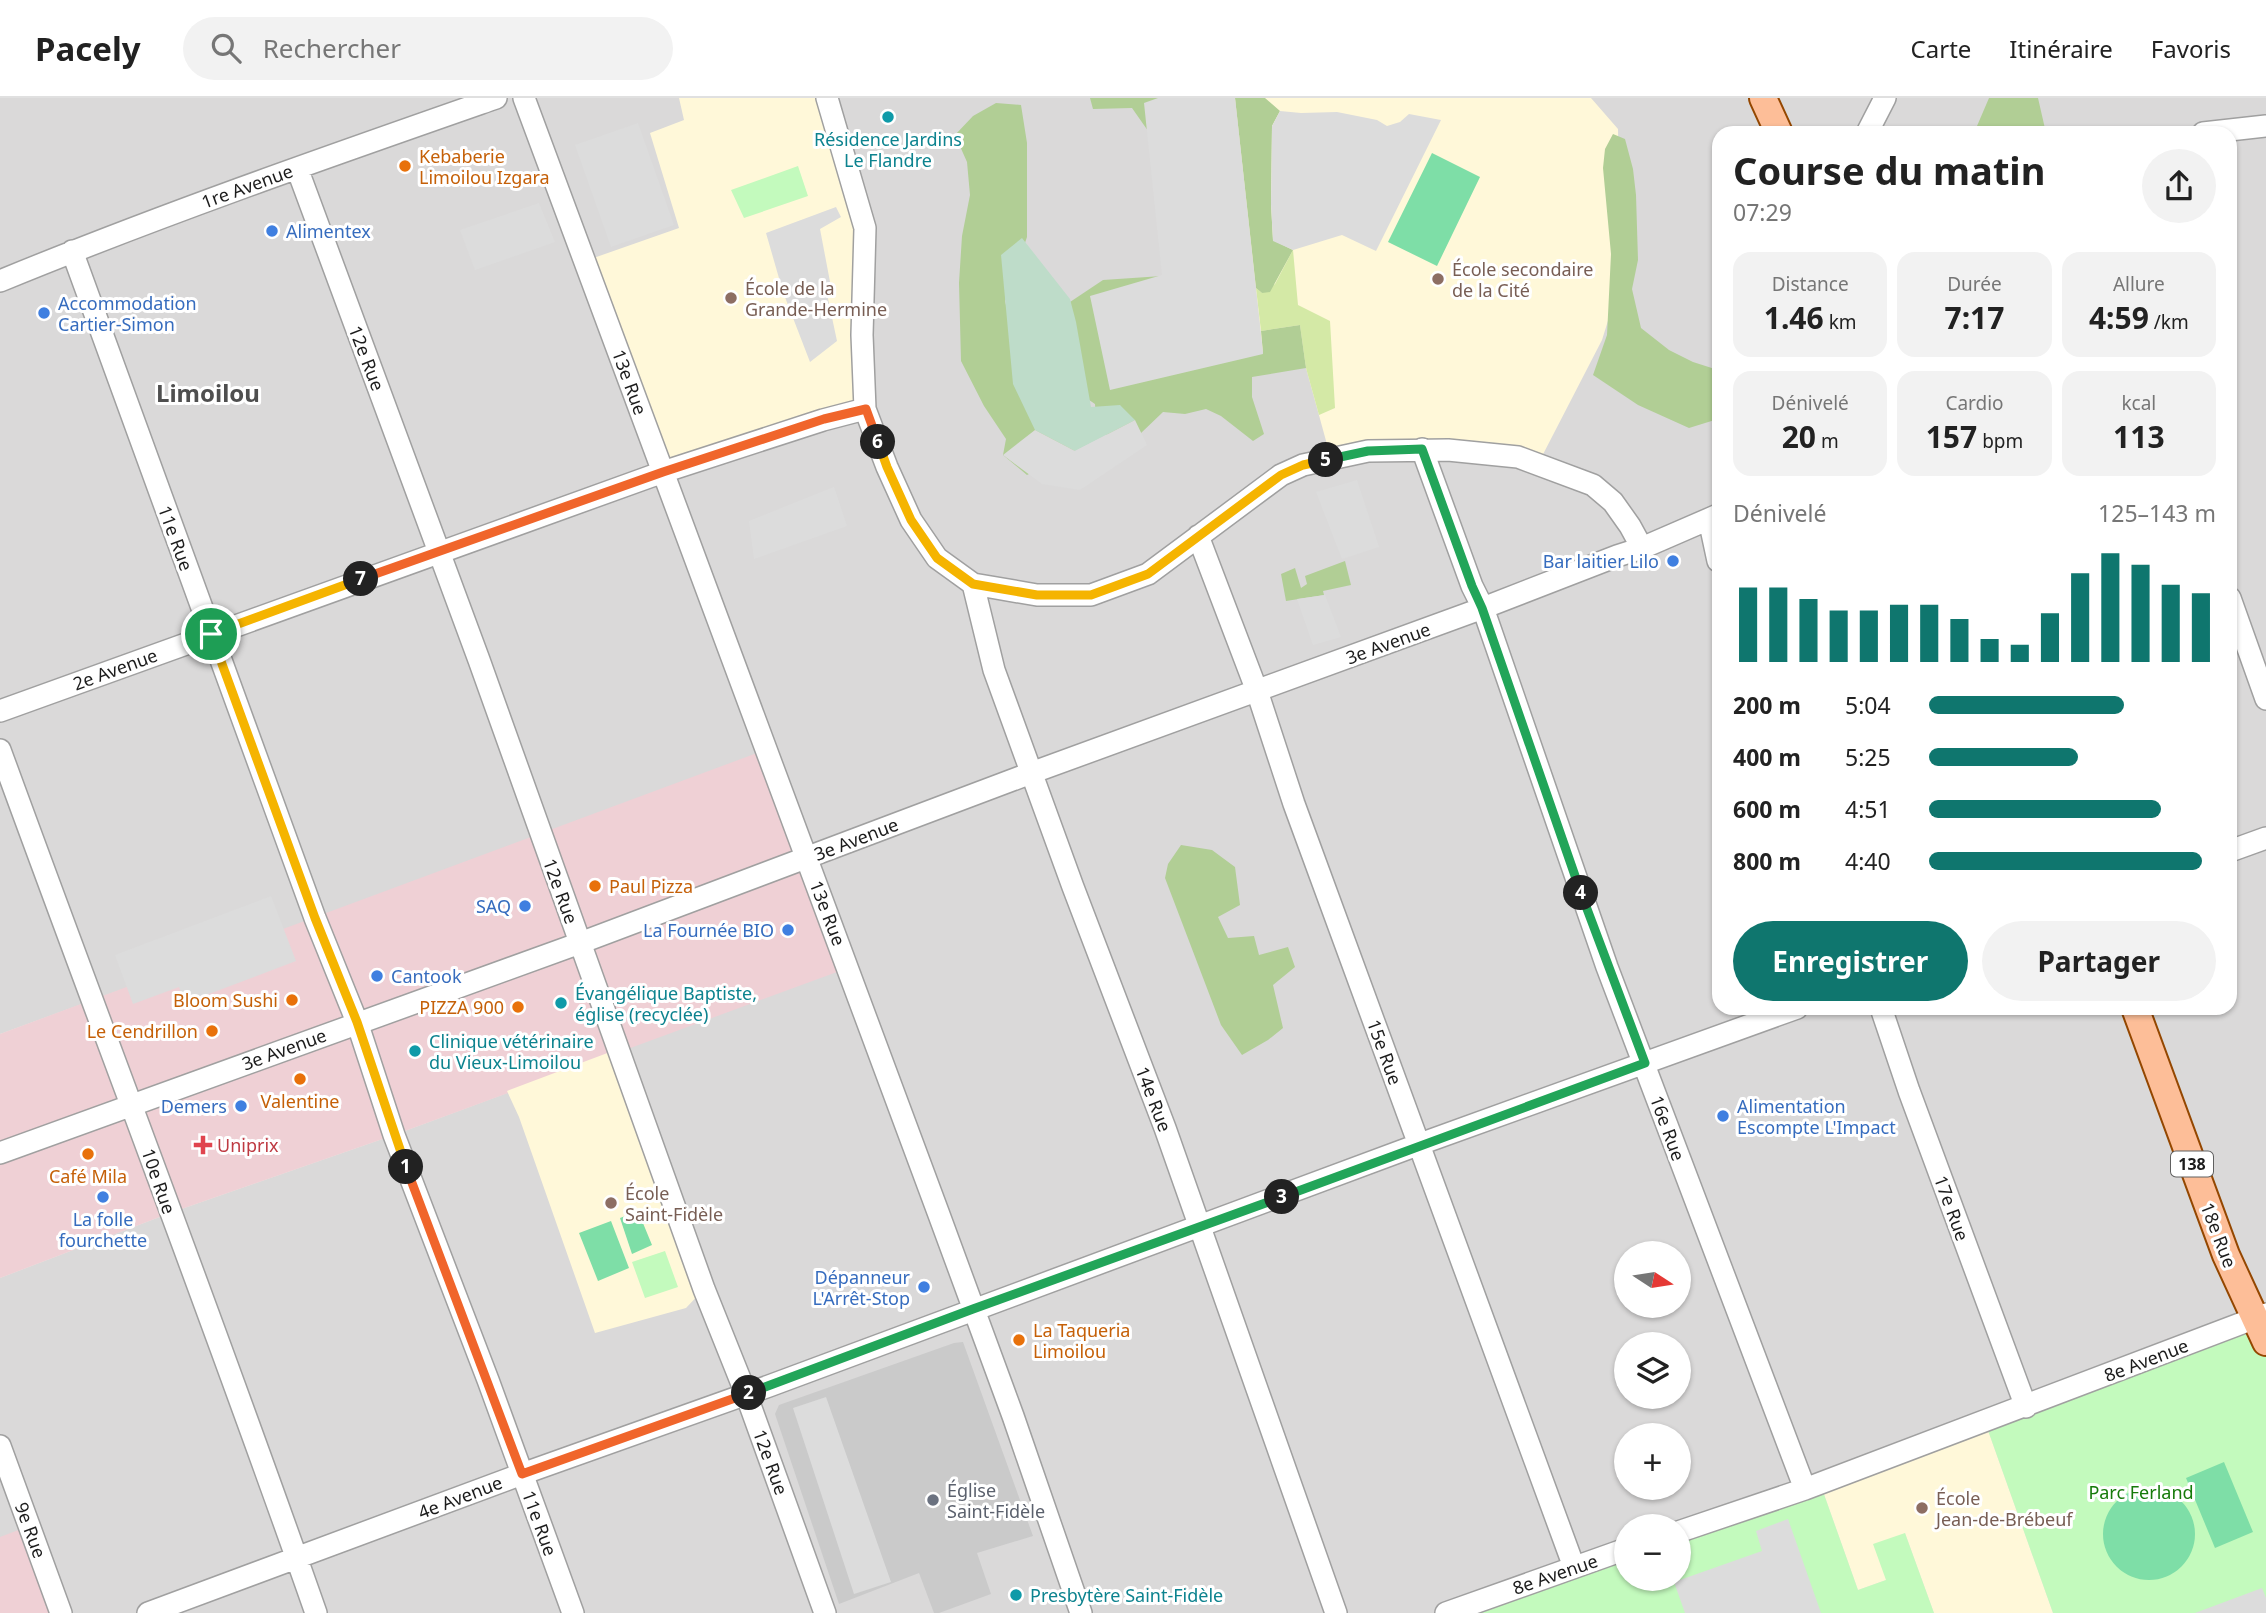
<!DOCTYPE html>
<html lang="fr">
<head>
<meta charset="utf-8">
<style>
	:root { --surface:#fff; --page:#f2f2f2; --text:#222; --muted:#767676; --line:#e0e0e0; --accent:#0f766e }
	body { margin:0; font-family:"Noto Sans",sans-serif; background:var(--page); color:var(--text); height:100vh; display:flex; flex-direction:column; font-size:26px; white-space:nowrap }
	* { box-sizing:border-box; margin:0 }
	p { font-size:23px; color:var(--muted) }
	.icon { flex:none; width:38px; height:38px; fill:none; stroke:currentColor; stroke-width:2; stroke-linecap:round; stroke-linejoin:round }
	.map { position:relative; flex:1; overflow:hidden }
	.sheet { position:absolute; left:1712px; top:28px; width:525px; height:889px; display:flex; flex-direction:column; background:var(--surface); border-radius:21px; box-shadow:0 2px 5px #0004 }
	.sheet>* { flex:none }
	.needle { width:46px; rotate:102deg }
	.tools { position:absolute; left:1614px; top:1143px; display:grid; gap:14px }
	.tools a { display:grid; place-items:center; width:77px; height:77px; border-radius:50%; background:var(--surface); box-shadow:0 2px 5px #0004; font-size:35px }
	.pin { position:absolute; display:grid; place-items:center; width:60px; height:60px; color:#fff; margin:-30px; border:4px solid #fff; border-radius:50%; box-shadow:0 2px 7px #0007 }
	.km { position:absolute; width:35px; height:35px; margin:-18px; border-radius:50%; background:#222; color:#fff; font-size:19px; line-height:35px; text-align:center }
	.round { display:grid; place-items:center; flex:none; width:74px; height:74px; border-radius:37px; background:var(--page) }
	.head { display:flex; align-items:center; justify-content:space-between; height:119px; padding:0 21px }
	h1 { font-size:38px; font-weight:700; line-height:52px }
	.stats { display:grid; grid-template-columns:repeat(3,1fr); gap:10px; height:119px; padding:7px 21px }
	.stats div { display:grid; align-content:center; border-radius:18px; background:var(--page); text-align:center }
	.stats b { font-size:30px; font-weight:700 }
	.stats small { font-size:19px; font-weight:400 }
	.stats p { font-size:19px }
	.chart { height:196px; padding:14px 21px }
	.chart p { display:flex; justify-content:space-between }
	.chart svg { width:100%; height:126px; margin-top:7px; stroke:var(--accent); stroke-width:6 }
	.cta { display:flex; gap:14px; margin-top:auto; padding:14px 21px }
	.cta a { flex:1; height:80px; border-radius:42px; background:var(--accent); color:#fff; font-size:28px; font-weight:700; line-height:80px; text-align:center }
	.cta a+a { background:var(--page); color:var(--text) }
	ul { padding:0 21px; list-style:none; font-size:23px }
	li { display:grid; grid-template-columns:112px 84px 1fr; align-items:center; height:52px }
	li i { height:18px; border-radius:9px; background:var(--accent) }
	header { display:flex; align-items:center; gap:42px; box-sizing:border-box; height:98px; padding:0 35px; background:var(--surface); border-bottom:2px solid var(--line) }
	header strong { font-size:33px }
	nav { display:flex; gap:38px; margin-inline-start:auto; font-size:24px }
	.search { width:490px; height:63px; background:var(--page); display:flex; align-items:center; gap:18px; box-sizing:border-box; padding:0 24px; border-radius:38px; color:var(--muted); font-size:26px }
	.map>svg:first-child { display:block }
</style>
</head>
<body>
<header>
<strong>Pacely</strong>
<div class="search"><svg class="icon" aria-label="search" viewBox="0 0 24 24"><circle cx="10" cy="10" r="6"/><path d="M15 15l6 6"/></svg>Rechercher</div>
<nav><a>Carte</a><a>Itinéraire</a><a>Favoris</a></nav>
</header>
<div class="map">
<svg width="2266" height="1515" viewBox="0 0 2266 1515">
	<rect width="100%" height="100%" fill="#eee7e1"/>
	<path fill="#dad9d9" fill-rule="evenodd" d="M 0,0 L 2266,0 L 2266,1216 L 1678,1428 L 1626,1428 L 1626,1451 L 1446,1515 L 0,1515 L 0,1180 L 170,1115 L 394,1037 L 836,873 L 202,862 L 0,936 ZM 1718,35 L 2230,35 L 2230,910 L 1718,910 ZM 1626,1155 L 1678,1155 L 1678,1208 L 1626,1208 ZM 1626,1246 L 1678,1246 L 1678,1298 L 1626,1298 ZM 1626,1337 L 1678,1337 L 1678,1390 L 1626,1390 Z"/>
	<path fill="#efd0d5" d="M 757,655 L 837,874 L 394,1037 L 170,1115 L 0,1180 L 0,936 Z
		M 29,1428 L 61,1515 L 0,1515 L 0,1439 Z"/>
	<path fill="#fff8d9" d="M 679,0 L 827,0 L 865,130 L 865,311 L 663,374 L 585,163 L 679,130 L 650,35 L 684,22 Z
		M 1235,0 L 1591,0 L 1618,31 L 1620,184 L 1602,242 L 1538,366 L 1518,359 L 1331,361 L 1300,248 L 1263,256 Z
		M 618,951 L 704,1191 L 686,1210 L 595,1235 L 519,1019 L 507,993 Z
		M 1985,1324 L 2053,1515 L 1934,1515 L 1905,1435 L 1886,1482 L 1858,1492 L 1820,1385 Z"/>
	<path fill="#cacaca" d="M 963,1244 L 1033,1438 L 977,1455 L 991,1496 L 939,1515 L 934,1515 L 919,1475 L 839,1506 L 775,1316 L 779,1307 L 954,1245 Z"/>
	<path fill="#d4e9a6" d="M 1293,152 L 1298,207 L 1330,223 L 1335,310 L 1319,317 L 1306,270 L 1300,227 L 1261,233 L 1256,190 L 1262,195 L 1275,186 Z"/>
	<path fill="#b1ce95" d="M 1090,0 L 1168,0 L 1153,40 L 1132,10 L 1093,11 Z
		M 1235,0 L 1265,0 L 1280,13 L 1272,28 L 1271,106 L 1273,142 L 1293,152 L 1270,194 L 1262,195 L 1256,190 Z
		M 1989,0 L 2038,0 L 2046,35 L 2030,35 L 2013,28 L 2008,35 L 1974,35 Z
		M 996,5 L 1021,7 L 1027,45 L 1027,139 L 1005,203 L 1026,288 L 1075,353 L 1027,377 L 1003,357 L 1006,341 L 984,308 L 961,263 L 959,185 L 962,138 L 970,97 L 967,64 L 955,37 L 973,18 Z
		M 1613,36 L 1625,41 L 1633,71 L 1636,97 L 1638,162 L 1632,191 L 1641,230 L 1669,252 L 1693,264 L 1718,272 L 1718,321 L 1689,330 L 1638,307 L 1593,277 L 1607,237 L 1611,156 L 1603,70 L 1605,51 Z
		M 1162,178 L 1090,199 L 1263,255 L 1261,233 L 1300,227 L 1306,270 L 1252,279 L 1252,299 L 1264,336 L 1253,343 L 1221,318 L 1206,311 L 1185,316 L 1163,314 L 1140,336 L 1097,337 L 1095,306 L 1061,283 L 1070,204 L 1103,182 Z
		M 1345,463 L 1351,487 L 1323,493 L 1324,497 L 1286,503 L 1281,476 L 1295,470 L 1301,490 L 1307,486 L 1305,478 Z
		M 1181,747 L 1212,752 L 1235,769 L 1240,807 L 1218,819 L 1228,840 L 1254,838 L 1259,857 L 1288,849 L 1295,869 L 1273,887 L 1283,930 L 1268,942 L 1242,957 L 1221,927 L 1165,780 L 1168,766 Z"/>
	<path fill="#bedcc9" d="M 1022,140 L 1070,201 L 1076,224 L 1091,309 L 1120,307 L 1135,322 L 1075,353 L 1035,332 L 1013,286 L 1001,157 Z"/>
	<path fill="#c3fabd" d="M 798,68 L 808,98 L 744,120 L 731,92 Z
		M 665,1153 L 678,1189 L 645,1200 L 632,1164 Z
		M 2253,1220 L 2266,1244 L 2266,1515 L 2053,1515 L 1985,1324 Z
		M 1820,1385 L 1858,1492 L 1886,1482 L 1873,1446 L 1905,1435 L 1934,1515 L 1446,1515 L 1626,1451 L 1626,1480 L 1678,1480 L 1678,1434 Z"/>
	<path fill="#7edea7" d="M 1432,55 L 1480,79 L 1437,168 L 1388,144 Z
		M 638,1113 L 652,1147 L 632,1156 L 620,1120 Z
		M 611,1123 L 629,1170 L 598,1183 L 579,1135 Z
		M 2224,1364 L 2253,1434 L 2215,1450 L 2186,1380 Z
		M2103 1436a46 46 0 1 1 92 0a46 46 0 1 1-92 0Z"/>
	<path fill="#dcdcdc" d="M 1158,0 L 1235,0 L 1263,256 L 1110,292 L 1090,198 L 1162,177 L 1144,5 Z
		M 1280,13 L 1301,15 L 1337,14 L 1377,22 L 1387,28 L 1400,24 L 1409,16 L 1441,22 L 1376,153 L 1342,137 L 1293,152 L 1273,143 L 1271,106 L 1272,28 Z
		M 638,25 L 674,127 L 611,149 L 575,47 Z
		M 539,105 L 555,144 L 475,172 L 460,132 Z
		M 836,109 L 841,119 L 820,131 L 831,189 L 827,196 L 837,243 L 810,264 L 783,194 L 766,135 Z
		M 1135,322 L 1147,347 L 1080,392 L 1042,386 L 1003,357 L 1035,332 L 1075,353 Z
		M 1357,382 L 1379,449 L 1342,461 L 1316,394 Z
		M 834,389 L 847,428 L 754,461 L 749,423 Z
		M 1325,497 L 1341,539 L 1313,547 L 1297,501 Z
		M 271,798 L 296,863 L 185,905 L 179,889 L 133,906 L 115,857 Z
		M 826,1299 L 891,1484 L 854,1496 L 793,1310 Z
		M 1788,1421 L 1821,1515 L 1685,1515 L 1674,1484 L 1762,1453 L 1756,1433 Z
		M 2262,1490 L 2266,1500 L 2266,1515 L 2195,1515 Z"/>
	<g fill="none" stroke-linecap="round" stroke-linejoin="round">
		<g stroke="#a0a0a0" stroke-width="24">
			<path id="minor" d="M 524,0 L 938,1114 L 1013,1318 L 1081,1515
				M 827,0 L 865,130 L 862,237 L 865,311 L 887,369 L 911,422 L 937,460 L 973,486 L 1037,497 L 1091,497 L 1148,476 L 1281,377 L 1303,367 L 1368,353 L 1448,352 L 1518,359 L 1593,387 L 1613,404 L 1630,428 L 1642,450
				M 1867,35 L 1885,0
				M 2203,35 L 2266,28
				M 297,70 L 479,562 L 704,1191 L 746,1296 L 825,1515
				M 72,153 L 315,820 L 357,924 L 394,1037 L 488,1282 L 573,1515
				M 0,183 C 163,116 330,58 496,0
				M 1422,351 L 1472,488 L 1483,510 L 1607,869 L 1805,1391
				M 1709,421 L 1718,463
				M 1198,438 L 1257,593 L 1294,706 L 1574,1469
				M 973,486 L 994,572 L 1073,789 L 1165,1030 L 1336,1515
				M 2230,500 L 2266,601
				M 0,613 L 663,374 L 823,322 L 865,311
				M 0,652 C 105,940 215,1226 316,1515
				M 2230,753 L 2266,740
				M 1881,910 L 1909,993 L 2026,1309
				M 0,1055 L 580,845 L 1031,675 L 1483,510 L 1617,458 L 1642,450 L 1718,417
				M 0,1348 L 61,1515
				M 1678,1434 L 1805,1391 L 2266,1216
				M 148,1515 L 522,1376 L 769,1288 L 1420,1046 L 1797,910
				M 1446,1515 L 1626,1451"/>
		</g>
		<g stroke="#944700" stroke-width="30">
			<path id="major" d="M 1763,0 L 1779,35
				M 2135,910 L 2226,1157 L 2266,1244"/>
		</g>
		<use href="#minor" stroke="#fff" stroke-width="21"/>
		<use href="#major" stroke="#fdbe98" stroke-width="26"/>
	</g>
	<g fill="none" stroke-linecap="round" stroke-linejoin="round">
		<g stroke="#fff" stroke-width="14">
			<path id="split-1" d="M 211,536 L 315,820 L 357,924 L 406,1069"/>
		</g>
		<g stroke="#fff" stroke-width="14">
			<path id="split-2" d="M 406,1069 L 522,1376 L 749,1295"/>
		</g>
		<g stroke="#fff" stroke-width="14">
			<path id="split-3" d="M 749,1295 L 973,1211 L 1282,1099"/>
		</g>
		<g stroke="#fff" stroke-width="14">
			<path id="split-4" d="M 1282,1099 L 1645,965 L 1581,795"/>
		</g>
		<g stroke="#fff" stroke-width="14">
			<path id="split-5" d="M 1326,362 L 1368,353 L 1422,351 L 1472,488 L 1482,510 L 1581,795"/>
		</g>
		<g stroke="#fff" stroke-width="14">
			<path id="split-6" d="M 878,344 L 887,369 L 911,422 L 937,460 L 973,486 L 1037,497 L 1091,497 L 1148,476 L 1281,377 L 1303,367 L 1326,362"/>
		</g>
		<g stroke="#fff" stroke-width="14">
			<path id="split-7" d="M 361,481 L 663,374 L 824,321 L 866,311 L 878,344"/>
		</g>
		<g stroke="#fff" stroke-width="14">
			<path id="split-8" d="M 211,536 L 361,481"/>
		</g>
		<use href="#split-1" stroke="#f5b400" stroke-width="9"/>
		<use href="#split-2" stroke="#f0652b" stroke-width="9"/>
		<use href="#split-3" stroke="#22a559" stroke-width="9"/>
		<use href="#split-4" stroke="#22a559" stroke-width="9"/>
		<use href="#split-5" stroke="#22a559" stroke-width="9"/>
		<use href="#split-6" stroke="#f5b400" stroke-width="9"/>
		<use href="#split-7" stroke="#f0652b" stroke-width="9"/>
		<use href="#split-8" stroke="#f5b400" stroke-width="9"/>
	</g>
	<g fill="#0f9aa8" stroke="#fff" stroke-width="2.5">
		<circle cx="888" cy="19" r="7"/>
		<circle cx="561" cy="905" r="7"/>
		<circle cx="415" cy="953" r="7"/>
		<circle cx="1016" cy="1497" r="7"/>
	</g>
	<g fill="#e8710a" stroke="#fff" stroke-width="2.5">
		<circle cx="405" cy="68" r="7"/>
		<circle cx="595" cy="788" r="7"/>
		<circle cx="292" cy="902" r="7"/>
		<circle cx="518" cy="909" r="7"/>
		<circle cx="212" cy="933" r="7"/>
		<circle cx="300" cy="981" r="7"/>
		<circle cx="88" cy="1056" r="7"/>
		<circle cx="1019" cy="1242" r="7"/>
	</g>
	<g fill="#3f7fe0" stroke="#fff" stroke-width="2.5">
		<circle cx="272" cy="133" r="7"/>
		<circle cx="44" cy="215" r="7"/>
		<circle cx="1673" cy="463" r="7"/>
		<circle cx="525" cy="808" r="7"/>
		<circle cx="788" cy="832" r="7"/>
		<circle cx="377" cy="878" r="7"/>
		<circle cx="241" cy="1008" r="7"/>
		<circle cx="1723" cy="1018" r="7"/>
		<circle cx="103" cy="1099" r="7"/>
		<circle cx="924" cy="1189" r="7"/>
	</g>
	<g fill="#8d6e63" stroke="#fff" stroke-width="2.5">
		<circle cx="1438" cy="181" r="7"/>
		<circle cx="731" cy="200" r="7"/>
		<circle cx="611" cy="1105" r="7"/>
		<circle cx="1922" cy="1410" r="7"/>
	</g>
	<path fill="#e0444e" stroke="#fff" stroke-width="2.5" d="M199.5 1036.5h7v7h7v7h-7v7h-7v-7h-7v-7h7z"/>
	<circle fill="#6b7280" stroke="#fff" stroke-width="2.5" cx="933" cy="1402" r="7"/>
	<g text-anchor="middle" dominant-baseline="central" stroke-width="6" stroke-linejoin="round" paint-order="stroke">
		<rect fill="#fff" stroke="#606060" stroke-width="2" x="2171" y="1053.5" width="42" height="25" rx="5"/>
		<g font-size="16" font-weight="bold" fill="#1c1c1c">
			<text x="2192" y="1066">138</text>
		</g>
		<g font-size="18" fill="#0d838f" stroke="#fff" text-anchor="start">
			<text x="888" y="41" text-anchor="middle">Résidence Jardins<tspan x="888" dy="21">Le Flandre</tspan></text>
			<text x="575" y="895">Évangélique Baptiste,<tspan x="575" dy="21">église (recyclée)</tspan></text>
			<text x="429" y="943">Clinique vétérinaire<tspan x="429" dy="21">du Vieux-Limoilou</tspan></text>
			<text x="1030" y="1497">Presbytère Saint-Fidèle</text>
		</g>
		<g font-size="18" fill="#c56008" stroke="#fff" text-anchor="start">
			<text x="419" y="58">Kebaberie<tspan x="419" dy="21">Limoilou Izgara</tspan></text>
			<text x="609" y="788">Paul Pizza</text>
			<text x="278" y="902" text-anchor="end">Bloom Sushi</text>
			<text x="504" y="909" text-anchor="end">PIZZA 900</text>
			<text x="198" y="933" text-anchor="end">Le Cendrillon</text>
			<text x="300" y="1003" text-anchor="middle">Valentine</text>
			<text x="88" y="1078" text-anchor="middle">Café Mila</text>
			<text x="1033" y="1232">La Taqueria<tspan x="1033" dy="21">Limoilou</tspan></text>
		</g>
		<g font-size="18" fill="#1c1c1c" stroke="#fff">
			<text transform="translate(247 88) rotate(-20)">1re Avenue</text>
			<text transform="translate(367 260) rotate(69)">12e Rue</text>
			<text transform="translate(630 284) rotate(70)">13e Rue</text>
			<text transform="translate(176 440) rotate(70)">11e Rue</text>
			<text transform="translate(1388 545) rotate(-20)">3e Avenue</text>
			<text transform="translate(115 571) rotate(-20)">2e Avenue</text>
			<text transform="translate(856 741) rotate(-21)">3e Avenue</text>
			<text transform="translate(561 793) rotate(70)">12e Rue</text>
			<text transform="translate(828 815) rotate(69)">13e Rue</text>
			<text transform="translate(284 951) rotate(-20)">3e Avenue</text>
			<text transform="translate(1385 954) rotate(70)">15e Rue</text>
			<text transform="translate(1154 1001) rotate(69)">14e Rue</text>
			<text transform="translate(1668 1030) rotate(70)">16e Rue</text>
			<text transform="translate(159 1083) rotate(71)">10e Rue</text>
			<text transform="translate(1952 1110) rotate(70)">17e Rue</text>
			<text transform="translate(2219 1137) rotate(69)">18e Rue</text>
			<text transform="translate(2146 1262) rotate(-21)">8e Avenue</text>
			<text transform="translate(771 1364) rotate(70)">12e Rue</text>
			<text transform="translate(460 1399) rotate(-21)">4e Avenue</text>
			<text transform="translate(540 1425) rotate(70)">11e Rue</text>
			<text transform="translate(31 1432) rotate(70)">9e Rue</text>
			<text transform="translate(1555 1476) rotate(-19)">8e Avenue</text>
		</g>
		<g font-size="18" fill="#366cbe" stroke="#fff" text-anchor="end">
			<text x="286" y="133" text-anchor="start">Alimentex</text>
			<text x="58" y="205" text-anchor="start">Accommodation<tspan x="58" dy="21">Cartier-Simon</tspan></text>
			<text x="1659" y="463">Bar laitier Lilo</text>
			<text x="511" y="808">SAQ</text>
			<text x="774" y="832">La Fournée BIO</text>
			<text x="391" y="878" text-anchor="start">Cantook</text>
			<text x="227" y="1008">Demers</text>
			<text x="1737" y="1008" text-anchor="start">Alimentation<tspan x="1737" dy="21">Escompte L'Impact</tspan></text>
			<text x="103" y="1121" text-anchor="middle">La folle<tspan x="103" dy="21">fourchette</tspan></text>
			<text x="910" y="1179">Dépanneur<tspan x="910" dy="21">L'Arrêt-Stop</tspan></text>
		</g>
		<g font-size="18" fill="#785e54" stroke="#fff" text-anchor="start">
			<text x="1452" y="171">École secondaire<tspan x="1452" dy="21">de la Cité</tspan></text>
			<text x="745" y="190">École de la<tspan x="745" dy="21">Grande-Hermine</tspan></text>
			<text x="625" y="1095">École<tspan x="625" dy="21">Saint-Fidèle</tspan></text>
			<text x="1936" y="1400">École<tspan x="1936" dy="21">Jean-de-Brébeuf</tspan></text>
		</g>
		<g font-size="18" fill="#be3a42" stroke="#fff" text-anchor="start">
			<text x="217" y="1047">Uniprix</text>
		</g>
		<g font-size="18" fill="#5b616d" stroke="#fff" text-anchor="start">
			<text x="947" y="1392">Église<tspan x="947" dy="21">Saint-Fidèle</tspan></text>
		</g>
		<g font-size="18" fill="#167a0a" stroke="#fff">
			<text x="2141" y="1394">Parc Ferland</text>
		</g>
		<g font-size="24" font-weight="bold" fill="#4f4f4f" stroke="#fff">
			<text x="208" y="294">Limoilou</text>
		</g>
	</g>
</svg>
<div class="tools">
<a><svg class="needle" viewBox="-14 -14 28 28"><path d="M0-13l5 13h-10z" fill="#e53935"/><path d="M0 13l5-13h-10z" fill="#767676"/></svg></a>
<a><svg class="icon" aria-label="layers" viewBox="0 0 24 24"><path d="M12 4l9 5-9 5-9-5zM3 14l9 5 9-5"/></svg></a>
<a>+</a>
<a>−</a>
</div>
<div class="pin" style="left:211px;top:536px;background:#1e9e55"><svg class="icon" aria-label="arrive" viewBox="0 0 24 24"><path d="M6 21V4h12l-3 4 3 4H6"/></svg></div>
<b class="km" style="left:406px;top:1069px">1</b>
<b class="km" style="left:749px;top:1295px">2</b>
<b class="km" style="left:1282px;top:1099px">3</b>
<b class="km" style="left:1581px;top:795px">4</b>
<b class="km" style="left:1326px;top:362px">5</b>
<b class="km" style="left:878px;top:344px">6</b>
<b class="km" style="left:361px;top:481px">7</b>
<section class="sheet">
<div class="head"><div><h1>Course du matin</h1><p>07:29</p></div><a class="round"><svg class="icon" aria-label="share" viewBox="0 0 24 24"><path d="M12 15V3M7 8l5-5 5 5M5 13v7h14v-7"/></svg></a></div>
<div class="stats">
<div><p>Distance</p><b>1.46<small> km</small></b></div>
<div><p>Durée</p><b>7:17</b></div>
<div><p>Allure</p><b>4:59<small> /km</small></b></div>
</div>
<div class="stats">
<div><p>Dénivelé</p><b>20<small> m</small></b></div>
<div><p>Cardio</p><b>157<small> bpm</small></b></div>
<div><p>kcal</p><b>113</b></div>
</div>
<div class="chart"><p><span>Dénivelé</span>125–143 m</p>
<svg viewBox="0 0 160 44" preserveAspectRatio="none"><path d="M5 44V18M15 44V18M25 44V22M35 44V26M45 44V26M55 44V24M65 44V24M75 44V29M85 44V36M95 44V38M105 44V27M115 44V13M125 44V6M135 44V10M145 44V17M155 44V20"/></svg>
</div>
<ul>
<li><b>200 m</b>5:04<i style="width:68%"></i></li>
<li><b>400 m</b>5:25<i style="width:52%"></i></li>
<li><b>600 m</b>4:51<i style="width:81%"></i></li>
<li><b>800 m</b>4:40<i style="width:95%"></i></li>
</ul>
<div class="cta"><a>Enregistrer</a><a>Partager</a></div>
</section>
</div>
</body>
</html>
